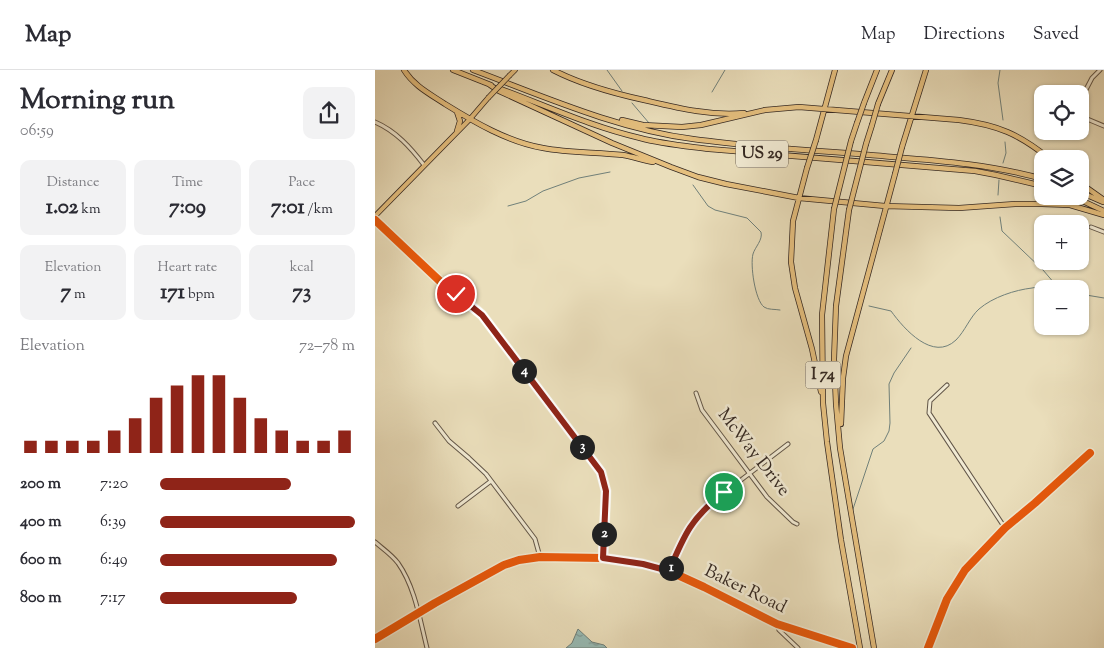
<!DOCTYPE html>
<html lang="en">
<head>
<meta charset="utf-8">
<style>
	:root { --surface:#fff; --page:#f2f2f3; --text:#2b2b33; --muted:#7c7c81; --line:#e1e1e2; --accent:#8f2418 }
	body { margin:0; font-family:"Sorts Mill Goudy",serif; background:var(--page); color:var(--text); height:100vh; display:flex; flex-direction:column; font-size:19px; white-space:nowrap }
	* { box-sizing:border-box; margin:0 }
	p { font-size:16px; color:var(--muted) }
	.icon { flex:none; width:28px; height:28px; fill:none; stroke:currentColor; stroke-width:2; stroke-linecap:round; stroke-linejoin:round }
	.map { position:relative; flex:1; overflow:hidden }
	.drawer { display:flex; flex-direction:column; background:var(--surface); width:375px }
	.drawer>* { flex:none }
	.tools { position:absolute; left:659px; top:15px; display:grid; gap:10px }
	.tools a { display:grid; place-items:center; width:55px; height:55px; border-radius:10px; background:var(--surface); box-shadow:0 1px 4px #0004; font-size:25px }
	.pin { position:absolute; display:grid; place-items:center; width:42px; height:42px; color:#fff; margin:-21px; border:2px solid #fff; border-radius:50%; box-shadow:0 1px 5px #0007 }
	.km { position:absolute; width:25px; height:25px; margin:-12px; border-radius:50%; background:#222; color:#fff; font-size:14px; line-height:25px; text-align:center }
	.round { display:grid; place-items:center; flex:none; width:52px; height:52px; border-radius:10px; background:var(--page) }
	.summary { display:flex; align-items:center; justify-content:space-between; height:85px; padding:0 20px }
	h1 { font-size:28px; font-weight:800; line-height:38px }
	.stats { display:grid; grid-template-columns:repeat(3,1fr); gap:8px; height:85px; padding:5px 20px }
	.stats div { display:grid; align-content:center; border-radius:10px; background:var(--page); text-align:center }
	.stats b { font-size:21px; font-weight:800 }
	.stats small { font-size:14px; font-weight:400 }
	.stats p { font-size:14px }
	.chart { height:140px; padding:10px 20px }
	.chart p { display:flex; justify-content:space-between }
	.chart svg { width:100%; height:90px; margin-top:5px; stroke:var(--accent); stroke-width:6 }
	ul { padding:0 20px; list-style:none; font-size:16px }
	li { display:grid; grid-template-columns:80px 60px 1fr; align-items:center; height:38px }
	li i { height:12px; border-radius:6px; background:var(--accent) }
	header { display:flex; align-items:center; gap:30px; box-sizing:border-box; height:70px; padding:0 25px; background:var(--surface); border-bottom:1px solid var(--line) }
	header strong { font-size:24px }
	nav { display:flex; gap:28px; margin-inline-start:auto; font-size:18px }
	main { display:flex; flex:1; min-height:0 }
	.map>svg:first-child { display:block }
</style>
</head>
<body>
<header>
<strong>Map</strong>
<nav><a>Map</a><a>Directions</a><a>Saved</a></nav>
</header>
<main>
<section class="drawer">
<div class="summary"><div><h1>Morning run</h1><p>06:59</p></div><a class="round"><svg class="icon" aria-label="share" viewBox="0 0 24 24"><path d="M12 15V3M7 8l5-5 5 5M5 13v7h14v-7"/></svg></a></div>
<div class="stats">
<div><p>Distance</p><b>1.02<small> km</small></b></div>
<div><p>Time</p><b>7:09</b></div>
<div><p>Pace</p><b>7:01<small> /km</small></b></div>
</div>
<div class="stats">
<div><p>Elevation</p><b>7<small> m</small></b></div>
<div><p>Heart rate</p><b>171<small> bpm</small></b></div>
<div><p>kcal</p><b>73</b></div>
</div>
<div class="chart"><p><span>Elevation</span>72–78 m</p>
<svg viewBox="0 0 160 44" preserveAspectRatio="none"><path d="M5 44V38M15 44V38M25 44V38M35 44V38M45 44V33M55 44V27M65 44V17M75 44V11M85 44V6M95 44V6M105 44V17M115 44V27M125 44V33M135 44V38M145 44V38M155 44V33"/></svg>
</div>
<ul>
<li><b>200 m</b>7:20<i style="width:67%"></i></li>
<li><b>400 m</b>6:39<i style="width:100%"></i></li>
<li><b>600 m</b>6:49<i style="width:91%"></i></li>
<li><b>800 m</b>7:17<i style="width:70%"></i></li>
</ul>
</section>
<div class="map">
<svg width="729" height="578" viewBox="0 0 729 578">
	<defs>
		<pattern id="water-ripples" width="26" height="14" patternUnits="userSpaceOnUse" patternTransform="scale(1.25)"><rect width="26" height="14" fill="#98bbb5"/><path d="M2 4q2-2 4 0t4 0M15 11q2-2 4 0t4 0" fill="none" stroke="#7d9893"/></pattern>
	</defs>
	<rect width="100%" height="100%" fill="#eadebb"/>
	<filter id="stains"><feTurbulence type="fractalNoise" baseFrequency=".004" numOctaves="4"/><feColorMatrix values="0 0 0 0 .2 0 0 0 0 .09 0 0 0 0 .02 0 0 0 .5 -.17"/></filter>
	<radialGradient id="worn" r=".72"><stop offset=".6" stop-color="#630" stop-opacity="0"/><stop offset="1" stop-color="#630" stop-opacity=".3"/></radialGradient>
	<path fill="url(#water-ripples)" stroke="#70807a" d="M 203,559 L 217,572 L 229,575 L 232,578 L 191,578 L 197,573 Z"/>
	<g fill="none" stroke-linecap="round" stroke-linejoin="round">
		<path stroke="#70807a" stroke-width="1" d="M 232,0 L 247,21
			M 625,0 L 623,13 L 628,50
			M 337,22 L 350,0
			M 257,33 L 274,53
			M 628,93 L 631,83 L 630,72
			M 318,115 L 333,136 L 340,140 L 372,148 L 386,162 C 388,170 380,177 378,184 C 375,195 380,230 389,237 C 393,240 400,239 405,240
			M 623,125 L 624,110
			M 133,136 L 151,131 L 168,121 L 204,108 L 235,102
			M 625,147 L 627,161 L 668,200 L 680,214
			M 705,224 L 729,228
			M 494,236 L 516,241 C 529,259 558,292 581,270 C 590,261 595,247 604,239 C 618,227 640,220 657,218 C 668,216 677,213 687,219
			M 477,442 L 498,379 L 509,371 L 514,361 L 515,353 L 514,314 L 519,303 L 536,278"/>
		<g stroke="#625648" stroke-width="5">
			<path id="minor" d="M 705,31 L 717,8 L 725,0
				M 705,46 L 729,56
				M 0,52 C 21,61 36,78 49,95
				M 0,150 L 69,215 L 91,231 L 107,245 L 226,402 L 231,421 L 228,488
				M 716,157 L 729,162
				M 572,315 L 555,331 L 554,343 L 630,458
				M 321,323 L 327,340 L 348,368 L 392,427 L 418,452 L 422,454
				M 60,353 L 74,371 L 94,388 L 111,404 L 160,469 L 165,487
				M 83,436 L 116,411
				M 0,472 C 8,479 16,484 23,493 C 40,517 45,550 52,578
				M 294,501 L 308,468 L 324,445 L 336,433 L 413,374
				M 402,555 L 404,560 L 423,578
				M 0,569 L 60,533 L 129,495 L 144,490 L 165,487 L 228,488 L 268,494 L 294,501 L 329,517 L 402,554 L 477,578
				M 553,578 L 572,529 L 590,500 L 630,458 L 660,433 L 715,383"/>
		</g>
		<g stroke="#342822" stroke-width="5.5">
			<path id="major" d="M 135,5 L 140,0
				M 0,146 L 95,49 L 113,28"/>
		</g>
		<g stroke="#342822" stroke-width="6">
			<path id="highway" d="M 29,0 C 39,16 55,24 70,34 C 99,52 133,72 168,78 C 194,83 221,82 248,85 C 258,87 268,90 278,92
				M 78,0 L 116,15
				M 98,0 C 170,27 242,59 318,69 C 384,78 452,81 518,87 C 569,91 618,95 668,109
				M 178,0 C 207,15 237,23 269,30 C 303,38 334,46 369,43
				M 115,15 L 124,21 L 237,73 L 296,97 L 323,107 L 351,114 L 424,128 L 510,136 L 584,138 L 640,134 L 667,134 L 695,135 L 729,145
				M 126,19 C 172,36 217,57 265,68 C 287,74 311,76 334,79 L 600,101 L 621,105 L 668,116
				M 489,33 L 502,0
				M 503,34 L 517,0
				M 247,50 L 268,55 L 307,57 L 326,55 L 390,40 L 424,37 L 584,50 C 623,55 644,64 675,89
				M 82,61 L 85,51 L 82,42
				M 441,70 L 460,0
				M 476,71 L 482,53
				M 491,74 L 497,55
				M 527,77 L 551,0
				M 432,98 L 418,151 L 416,192 L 420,218 L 437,279 L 446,322
				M 705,113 L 729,130
				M 705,122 L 728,132
				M 697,126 L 729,141
				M 459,139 L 447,245 L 448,333 L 452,372 L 466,470 L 485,578
				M 474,140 L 461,236 L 459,289 L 461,334 L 465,378 L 499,578
				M 466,354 L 468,308 L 471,286 L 520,104"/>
		</g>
		<use href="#minor" stroke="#f1ead3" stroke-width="3"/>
		<use href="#major" stroke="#e5bf7e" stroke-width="4"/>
		<use href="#highway" stroke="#e5bf7e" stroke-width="4.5"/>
		<g stroke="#342822" stroke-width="5.5" stroke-linecap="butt">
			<path id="major-bridge" d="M 113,28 L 135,5"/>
		</g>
		<g stroke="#342822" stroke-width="6" stroke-linecap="butt">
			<path id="highway-bridge" d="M 482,53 L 489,33
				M 497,55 L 503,34
				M 432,98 L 441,70
				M 520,104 L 527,77
				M 459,139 L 476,71
				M 474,140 L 491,74"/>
		</g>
		<use href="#major-bridge" stroke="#e5bf7e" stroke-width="4"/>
		<use href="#highway-bridge" stroke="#e5bf7e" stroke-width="4.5"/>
		<g stroke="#f1ead3" stroke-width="11">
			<path id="cycleway" d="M 0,150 L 69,215 L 91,231 L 107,245 L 226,402 L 231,421 L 228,488
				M 0,569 L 60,533 L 129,495 L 144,490 L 165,487 L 228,488 L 268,494 L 294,501 L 329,517 L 402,554 L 477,578
				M 553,578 L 572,529 L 590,500 L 630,458 L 660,433 L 715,383"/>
		</g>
		<use href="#cycleway" stroke="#e8590c" stroke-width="8"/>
	</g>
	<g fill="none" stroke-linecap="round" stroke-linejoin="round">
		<g stroke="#fff" stroke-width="10">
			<path id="route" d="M 81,224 L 107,245 L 226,402 L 231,421 L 228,488 L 268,494 L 294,501 C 310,463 316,449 349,422"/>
		</g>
		<use href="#route" stroke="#8f2418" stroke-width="6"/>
	</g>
	<g text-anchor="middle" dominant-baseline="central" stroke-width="5" stroke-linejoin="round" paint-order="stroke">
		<g fill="#f1ead3" stroke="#6d6257" stroke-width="1">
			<rect x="361" y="70.5" width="52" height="27" rx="4"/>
			<rect x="430.5" y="291.5" width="35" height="27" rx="4"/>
		</g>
		<g font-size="16" font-weight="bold" fill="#342822">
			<text x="387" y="84">US 29</text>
			<text x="448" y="305">I 74</text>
		</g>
		<g font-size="18" fill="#342822" stroke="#f1ead3">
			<text transform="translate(378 383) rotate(52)">McWay Drive</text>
			<text transform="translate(370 520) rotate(26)">Baker Road</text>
		</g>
	</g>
	<rect width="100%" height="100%" filter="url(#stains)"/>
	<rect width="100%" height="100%" fill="url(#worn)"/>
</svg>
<div class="tools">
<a><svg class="icon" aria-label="locate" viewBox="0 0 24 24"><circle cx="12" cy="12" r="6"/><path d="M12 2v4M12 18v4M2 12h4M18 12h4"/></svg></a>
<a><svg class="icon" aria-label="layers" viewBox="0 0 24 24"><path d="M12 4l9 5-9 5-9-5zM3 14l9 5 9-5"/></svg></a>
<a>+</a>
<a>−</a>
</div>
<div class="pin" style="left:349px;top:422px;background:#1e9e55"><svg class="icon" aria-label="arrive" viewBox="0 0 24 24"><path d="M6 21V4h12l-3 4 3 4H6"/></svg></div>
<div class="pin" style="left:81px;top:224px;background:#d93025"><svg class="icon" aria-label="check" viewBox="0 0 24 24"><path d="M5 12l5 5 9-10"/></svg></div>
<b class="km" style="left:296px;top:498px">1</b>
<b class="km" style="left:229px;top:464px">2</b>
<b class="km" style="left:207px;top:377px">3</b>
<b class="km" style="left:149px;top:301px">4</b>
</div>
</main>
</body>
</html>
